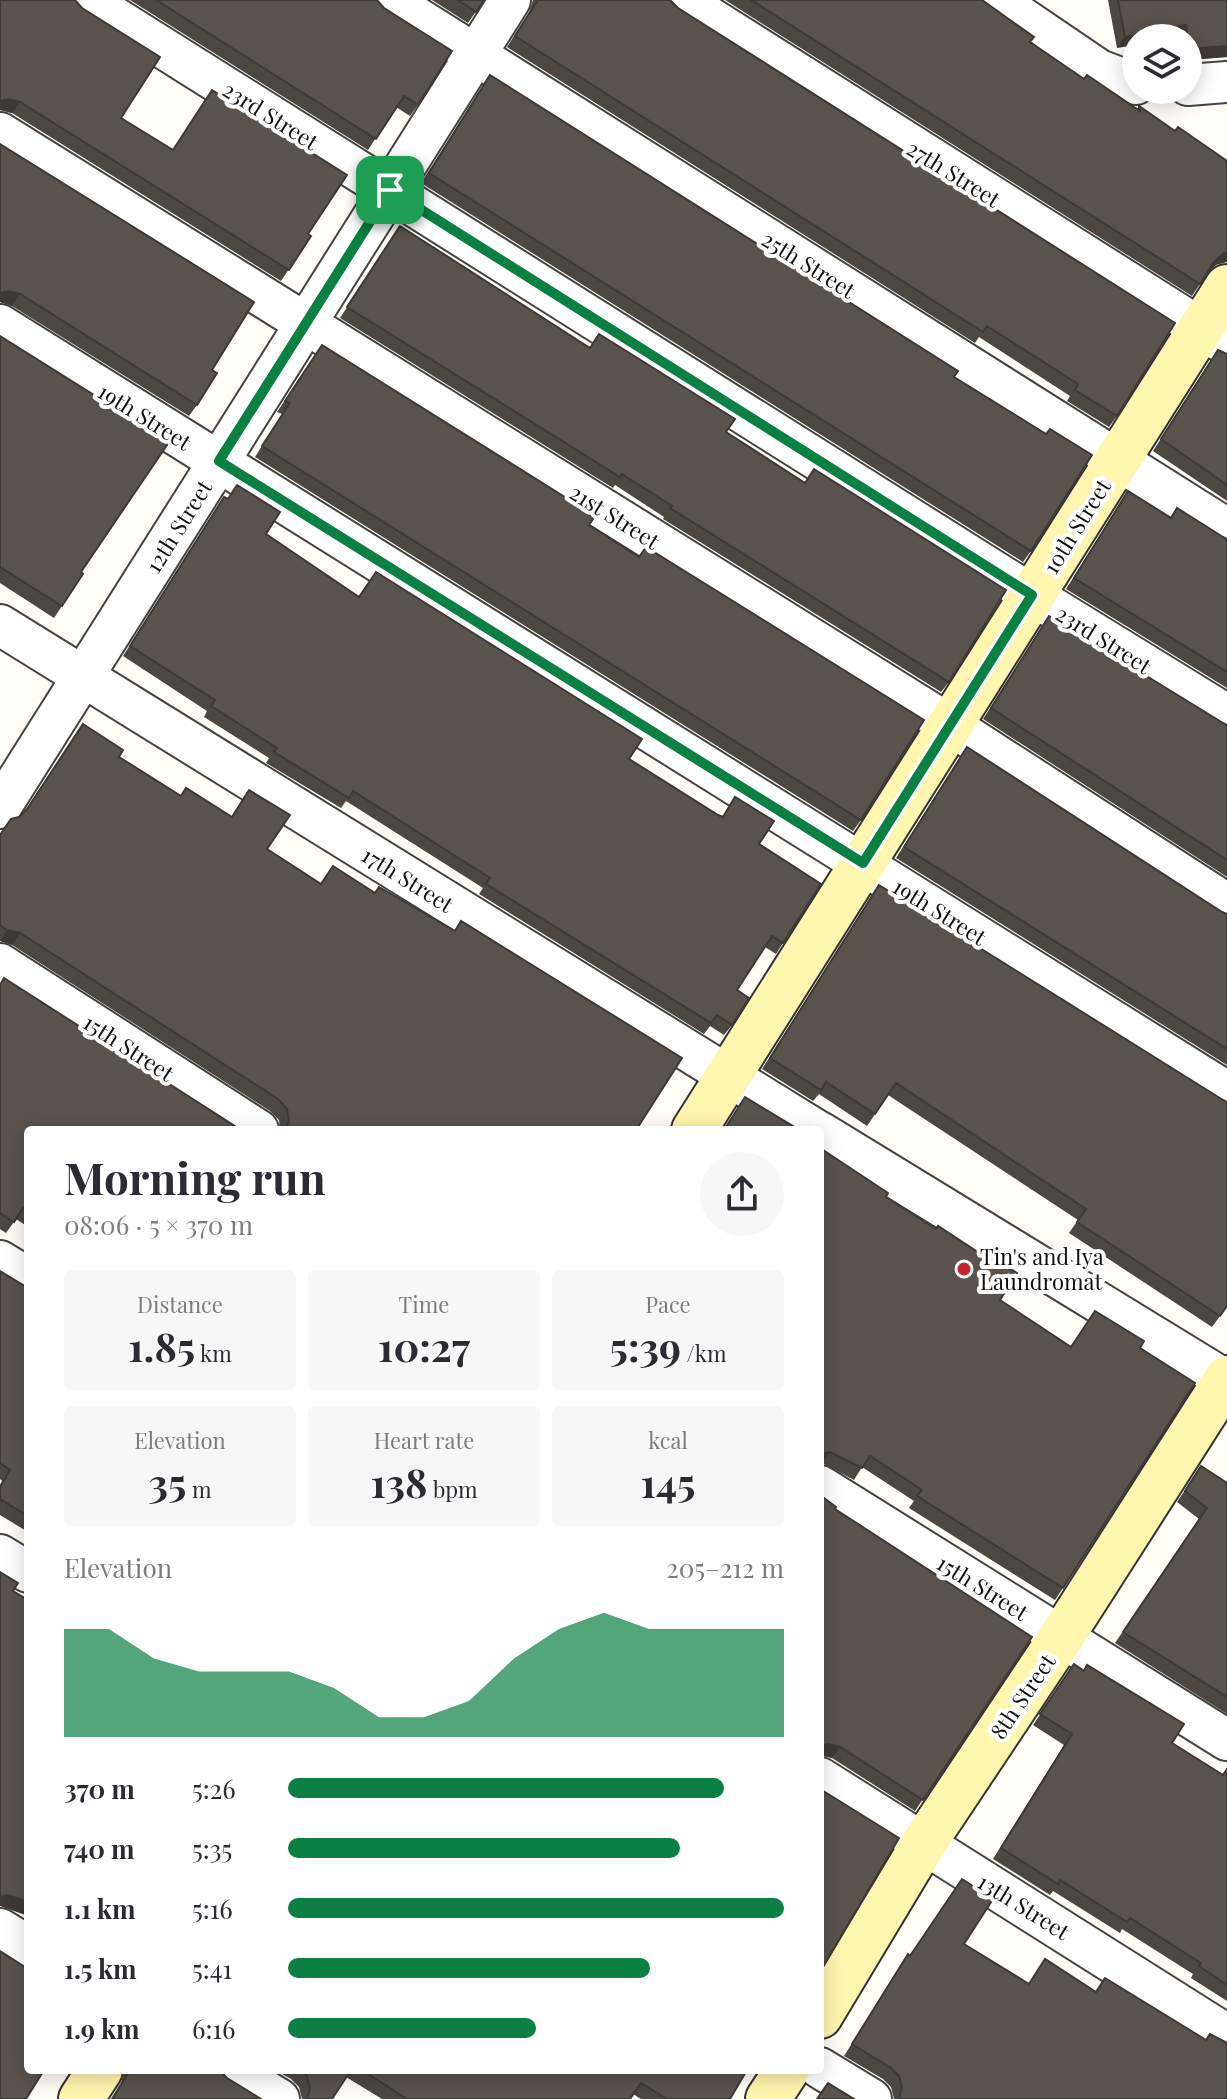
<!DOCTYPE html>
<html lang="en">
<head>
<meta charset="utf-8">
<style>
	:root { --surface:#fff; --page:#f7f7f7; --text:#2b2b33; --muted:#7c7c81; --accent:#0b8043 }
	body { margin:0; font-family:"Playfair Display",serif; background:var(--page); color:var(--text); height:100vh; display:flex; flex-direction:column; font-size:30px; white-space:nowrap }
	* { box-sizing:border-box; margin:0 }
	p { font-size:26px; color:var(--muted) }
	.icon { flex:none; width:44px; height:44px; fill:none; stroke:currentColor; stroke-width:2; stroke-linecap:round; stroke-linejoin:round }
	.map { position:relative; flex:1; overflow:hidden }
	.side { position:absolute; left:24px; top:1126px; width:800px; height:948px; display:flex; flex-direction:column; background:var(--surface); border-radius:8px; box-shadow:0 4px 20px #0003 }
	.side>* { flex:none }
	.buttons { position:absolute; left:1122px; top:24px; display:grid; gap:16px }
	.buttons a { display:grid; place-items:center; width:80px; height:80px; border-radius:50%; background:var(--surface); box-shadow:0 4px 20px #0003; font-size:40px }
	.pin { position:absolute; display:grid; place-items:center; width:68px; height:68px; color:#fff; margin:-34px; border-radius:16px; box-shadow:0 4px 12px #0006 }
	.round { display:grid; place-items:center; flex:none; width:84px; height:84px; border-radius:42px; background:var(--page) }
	.overview { display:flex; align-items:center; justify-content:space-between; height:136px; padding:0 40px }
	h1 { font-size:44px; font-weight:700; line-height:60px }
	.metrics { display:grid; grid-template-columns:repeat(3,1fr); gap:12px; height:136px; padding:8px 40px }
	.metrics div { display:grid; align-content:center; border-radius:8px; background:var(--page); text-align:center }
	.metrics b { font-size:40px; font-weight:700 }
	.metrics small { font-size:22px; font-weight:400 }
	.metrics p { font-size:22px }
	.chart { height:224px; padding:16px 40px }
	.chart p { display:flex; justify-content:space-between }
	.chart svg { width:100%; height:144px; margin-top:8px; fill:var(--accent); opacity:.7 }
	ul { padding:0 40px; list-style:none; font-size:26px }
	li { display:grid; grid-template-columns:128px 96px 1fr; align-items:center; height:60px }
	li i { height:20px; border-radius:10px; background:var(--accent) }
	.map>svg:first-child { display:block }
</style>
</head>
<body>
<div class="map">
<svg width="1227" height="2099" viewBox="0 0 1227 2099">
	<rect width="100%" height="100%" fill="#fffdf5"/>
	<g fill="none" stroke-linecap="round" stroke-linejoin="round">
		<g stroke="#444" stroke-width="44">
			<path id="street" d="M 87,0 L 1032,595 L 1227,715
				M 389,0 L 1227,529
				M 682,0 L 1227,345
				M 996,0 L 1099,70 L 1136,84
				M 1188,85 L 1227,82
				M 0,133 L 950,725 L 1227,904
				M 0,325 L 1227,1092
				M 0,625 L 816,1130
				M 0,808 L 510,0
				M 0,964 L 258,1130
				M 820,1132 L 1227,1381
				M 0,1261 L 28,1278
				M 820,1486 L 1227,1740
				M 0,1555 L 28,1572
				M 820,1778 L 1227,2035
				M 0,1929 L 28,1946
				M 820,2068 L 871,2099
				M 231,2070 L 279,2099"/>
		</g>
		<g stroke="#333" stroke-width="48">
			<path id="secondary" d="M 694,1130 L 1227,287
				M 820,2016 L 924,1843 L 1062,1636 L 1227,1378
				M 81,2099 L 100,2070
				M 768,2099 L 787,2070"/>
		</g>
		<use href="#street" stroke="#fff" stroke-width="40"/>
		<use href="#secondary" stroke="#fff6b0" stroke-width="44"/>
	</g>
	<path fill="#4d4742" d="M 0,0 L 121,118 L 311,236 L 281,281 L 12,113 L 0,110 Z
		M 130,0 L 377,0 L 418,105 L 410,116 L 396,107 L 368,150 Z
		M 432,0 L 484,0 L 468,23 Z
		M 533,0 L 670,0 L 1117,416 L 1109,427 L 1067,401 L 1070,396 L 979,337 L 975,343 L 507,47 L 529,12 Z
		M 725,0 L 982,0 L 1030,42 L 1084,79 L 1137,109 L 1139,106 L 1216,265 L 1208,272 L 1192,296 Z
		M 1108,0 L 1227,0 L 1227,57 L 1188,60 L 1188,38 L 1179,38 L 1178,36 L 1170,38 L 1136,38 L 1117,48 Z
		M 490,75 L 954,377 L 1031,551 L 1023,562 L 421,183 Z
		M 0,144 L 212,370 L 197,405 L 189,416 L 12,306 L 0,302 Z
		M 400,226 L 590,348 L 726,432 L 949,682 L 941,692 L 663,519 L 664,517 L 615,485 L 613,488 L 340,318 Z
		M 0,336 L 81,572 L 62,606 L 54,618 L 0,583 Z
		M 322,345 L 589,525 L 861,820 L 853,831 L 255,457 L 282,414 L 277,412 Z
		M 1218,350 L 1227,354 L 1227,501 L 1153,451 Z
		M 1128,491 L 1170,518 L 1227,539 L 1227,688 L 1066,589 Z
		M 224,497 L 266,534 L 359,597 L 629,759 L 759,844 L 783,943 L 776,954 L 765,947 L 737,990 L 732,1025 L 724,1035 L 710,1026 L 704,1034 L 479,894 L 483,888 L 346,801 L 341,808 L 266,763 L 269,758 L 204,717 L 207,711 L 123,656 Z
		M 1049,616 L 1223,723 L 1227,725 L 1227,877 L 983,719 Z
		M 967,747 L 1222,912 L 1227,914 L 1227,1065 L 896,858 Z
		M 119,757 L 267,849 L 636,1130 L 280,1130 L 279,1120 L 270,1111 L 12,945 L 0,941 L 0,834 L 19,817 Z
		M 879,885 L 1223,1100 L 1220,1316 L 1212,1327 L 1069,1233 L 1078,1220 L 888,1095 L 867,1126 L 819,1094 L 813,1101 L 762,1069 Z
		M 0,984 L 28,1130 L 28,1227 L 16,1219 L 6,1233 L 0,1229 Z
		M 886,1197 L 1000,1300 L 1071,1347 L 1140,1348 L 1063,1588 L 1055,1600 L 909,1508 L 914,1501 L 862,1467 L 854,1480 L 822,1463 Z
		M 0,1271 L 28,1288 L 28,1532 L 0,1515 L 0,1485 L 2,1481 L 0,1479 Z
		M 1201,1466 L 1227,1483 L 1227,1714 L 1115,1643 L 1199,1519 L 1177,1502 Z
		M 835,1509 L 1032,1637 L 915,1811 L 832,1758 L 820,1755 Z
		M 1074,1664 L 1172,1743 L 1223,1775 L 1227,1768 L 1227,2001 L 1191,1978 L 1193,1974 L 1122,1929 L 1120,1933 L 1053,1891 L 1050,1895 L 993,1859 L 1064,1745 L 1033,1725 Z
		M 964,1944 L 1029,1984 L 1045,1959 L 1227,2099 L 894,2099 L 891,2087 L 883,2079 L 844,2056 L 908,1954 L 910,1956 Z
		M 124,2070 L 219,2070 L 121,2084 Z
		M 275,2070 L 747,2070 L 730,2099 L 641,2099 L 633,2094 L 630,2099 L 382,2099 L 346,2077 L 332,2099 L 302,2099 L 299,2087 L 291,2079 Z"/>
	<path fill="#3f3936" d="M 1186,25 L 1178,36 L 1170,38 L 1136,38 L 1136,45 L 1117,48 L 1125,37 Z
		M 1227,46 L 1227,57 L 1188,60 L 1189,49 Z
		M 8,99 L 20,102 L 12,113 L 0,110 L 0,101 Z
		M 1224,253 L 1227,253 L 1227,262 L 1216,265 L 1206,274 L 1214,262 Z
		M 8,291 L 20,294 L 12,306 L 0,302 L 0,293 Z
		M 7,930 L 20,933 L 12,945 L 0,941 Z
		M 830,1452 L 822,1463 L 820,1463 L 820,1454 Z
		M 828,1744 L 840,1747 L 832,1758 L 820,1755 L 820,1746 Z
		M 8,1895 L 28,1902 L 28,1916 L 0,1906 L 0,1897 Z"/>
	<path fill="#5a524d" stroke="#3f3936" stroke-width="2" d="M 0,0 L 75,0 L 82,8 L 160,57 L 121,118 L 173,150 L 212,90 L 347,175 L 308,234 L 311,236 L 289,270 L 20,102 L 8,99 L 0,101 Z
		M 156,0 L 377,0 L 384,8 L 452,51 L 418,105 L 404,96 L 376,139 Z
		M 458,0 L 484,0 L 476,12 Z
		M 538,0 L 670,0 L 678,8 L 1175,323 L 1117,416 L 1075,390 L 1078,384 L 987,326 L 983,332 L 515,36 Z
		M 751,0 L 982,0 L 1034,37 L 1030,42 L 1084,79 L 1087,75 L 1140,111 L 1139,106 L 1175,131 L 1178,127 L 1227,161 L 1227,253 L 1224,253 L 1214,262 L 1200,284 Z
		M 1118,0 L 1227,0 L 1227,46 L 1189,49 L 1186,25 L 1125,37 Z
		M 490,75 L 958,371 L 954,377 L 1046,434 L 1050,429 L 1092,455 L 1031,551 L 429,173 Z
		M 0,144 L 254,302 L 212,370 L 217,373 L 197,405 L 20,294 L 8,291 L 0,293 Z
		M 400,226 L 590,348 L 599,334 L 735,419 L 726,432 L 805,483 L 814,469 L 1006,590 L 949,682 L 670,508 L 672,506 L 622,474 L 620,477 L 347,307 Z
		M 0,336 L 169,442 L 81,572 L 83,574 L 62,606 L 0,567 Z
		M 322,345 L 595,516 L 589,525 L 639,557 L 646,547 L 924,720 L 861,820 L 262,446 L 290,403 L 285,401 Z
		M 1218,350 L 1227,354 L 1227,485 L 1161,439 Z
		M 237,485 L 280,512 L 266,534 L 359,597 L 376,572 L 642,739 L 629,759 L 718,815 L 723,817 L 735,797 L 774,821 L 759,844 L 821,884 L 783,943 L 772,936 L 737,990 L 749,998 L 732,1025 L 717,1015 L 711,1023 L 486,884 L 490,878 L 353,791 L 349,798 L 274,752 L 277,748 L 211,706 L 215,700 L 130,646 L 224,497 L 228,499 Z
		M 1128,491 L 1171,518 L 1177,508 L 1223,537 L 1227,539 L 1227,672 L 1074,578 Z
		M 1049,616 L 1223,723 L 1227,725 L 1227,860 L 991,708 Z
		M 83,724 L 123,750 L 119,757 L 181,796 L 186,788 L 232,817 L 249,790 L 290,815 L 267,849 L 321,884 L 333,866 L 375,893 L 379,887 L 455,931 L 461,921 L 682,1058 L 636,1130 L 285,1130 L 289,1121 L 287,1109 L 278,1099 L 20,933 L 7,930 L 0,925 L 0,835 L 11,819 L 19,817 L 27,809 Z
		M 967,747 L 1222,912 L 1227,914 L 1227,1049 L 904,847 Z
		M 879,885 L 1223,1100 L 1227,1102 L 1227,1306 L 1220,1316 L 1077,1222 L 1086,1209 L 896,1083 L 875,1114 L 826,1082 L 821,1090 L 770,1058 Z
		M 4,978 L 241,1130 L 28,1130 L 28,1211 L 23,1208 L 14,1222 L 0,1213 L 0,985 Z
		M 745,1097 L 796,1128 L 794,1130 L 724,1130 Z
		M 820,1148 L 888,1193 L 886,1197 L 936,1229 L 938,1226 L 990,1260 L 992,1257 L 1017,1273 L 1000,1300 L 1071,1347 L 1095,1311 L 1144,1341 L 1140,1348 L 1195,1383 L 1063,1588 L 917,1496 L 922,1490 L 870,1456 L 862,1468 L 830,1452 L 820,1454 Z
		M 0,1271 L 28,1288 L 28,1516 L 0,1499 L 0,1487 L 10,1470 L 0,1463 Z
		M 1201,1466 L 1227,1483 L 1227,1697 L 1123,1632 L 1207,1508 L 1185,1491 Z
		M 820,1495 L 836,1507 L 835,1509 L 1032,1637 L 923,1800 L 840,1747 L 828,1744 L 820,1746 Z
		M 0,1572 L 18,1583 L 13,1591 L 28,1600 L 28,1902 L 8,1895 L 0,1897 Z
		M 1074,1664 L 1084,1671 L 1087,1665 L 1184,1724 L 1172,1743 L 1223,1775 L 1227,1769 L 1227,1985 L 1199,1966 L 1201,1963 L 1130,1918 L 1127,1922 L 1060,1880 L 1058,1884 L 1001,1848 L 1072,1734 L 1040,1714 Z
		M 820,1789 L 899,1838 L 820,1972 Z
		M 962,1879 L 993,1899 L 964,1944 L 1029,1984 L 1045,1959 L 1096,1992 L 1105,1978 L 1206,2040 L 1210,2034 L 1227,2043 L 1227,2099 L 899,2099 L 902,2087 L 899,2076 L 891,2068 L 852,2044 L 908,1954 L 910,1956 Z
		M 0,1951 L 28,1969 L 28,2070 L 44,2070 L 26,2099 L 0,2099 Z
		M 130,2070 L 219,2070 L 227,2078 L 261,2099 L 112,2099 Z
		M 301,2070 L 351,2070 L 332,2099 L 307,2099 L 310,2089 L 307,2076 Z
		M 362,2070 L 747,2070 L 730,2099 L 667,2099 L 641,2083 L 630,2099 L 407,2099 Z
		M 828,2083 L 854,2099 L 817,2099 Z"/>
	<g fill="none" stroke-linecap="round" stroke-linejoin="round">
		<g stroke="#fff" stroke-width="16">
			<path id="route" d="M 390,190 L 1032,595 L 863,863 L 219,461 Z"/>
		</g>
		<use href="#route" stroke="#0b8043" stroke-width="10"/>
	</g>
	<circle fill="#c4262e" stroke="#fff" stroke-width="3" cx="964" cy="1269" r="8"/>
	<g text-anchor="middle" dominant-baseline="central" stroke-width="8" stroke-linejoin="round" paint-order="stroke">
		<g font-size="22" fill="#111" stroke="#fff">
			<text transform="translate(271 115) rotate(32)">23rd Street</text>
			<text transform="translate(954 173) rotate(32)">27th Street</text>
			<text transform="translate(809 264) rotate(32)">25th Street</text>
			<text transform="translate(145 416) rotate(32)">19th Street</text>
			<text transform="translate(615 516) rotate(32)">21st Street</text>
			<text transform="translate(178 526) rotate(-58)">12th Street</text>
			<text transform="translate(1076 526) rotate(-58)">10th Street</text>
			<text transform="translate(1104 639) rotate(32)">23rd Street</text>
			<text transform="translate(408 879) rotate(32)">17th Street</text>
			<text transform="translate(940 911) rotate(32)">19th Street</text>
			<text transform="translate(129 1047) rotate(33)">15th Street</text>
			<text transform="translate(983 1587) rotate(32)">15th Street</text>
			<text transform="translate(1022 1696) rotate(-56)">8th Street</text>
			<text transform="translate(1024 1906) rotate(32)">13th Street</text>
		</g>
		<g font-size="22" fill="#111" stroke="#fff" text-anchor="start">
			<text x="980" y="1256">Tin's and Iya<tspan x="980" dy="25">Laundromat</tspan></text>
		</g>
	</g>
</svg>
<div class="buttons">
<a><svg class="icon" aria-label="layers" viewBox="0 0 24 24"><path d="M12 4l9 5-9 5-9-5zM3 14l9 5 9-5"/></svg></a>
</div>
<div class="pin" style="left:390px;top:190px;background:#1e9e55"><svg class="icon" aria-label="arrive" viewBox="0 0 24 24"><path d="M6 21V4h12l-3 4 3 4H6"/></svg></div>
<section class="side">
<div class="overview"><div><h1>Morning run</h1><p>08:06 · 5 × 370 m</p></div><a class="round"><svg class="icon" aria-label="share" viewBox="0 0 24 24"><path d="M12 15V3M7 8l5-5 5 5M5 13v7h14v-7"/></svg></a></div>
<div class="metrics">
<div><p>Distance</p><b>1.85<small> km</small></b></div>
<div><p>Time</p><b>10:27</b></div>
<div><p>Pace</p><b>5:39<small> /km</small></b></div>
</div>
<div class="metrics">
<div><p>Elevation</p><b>35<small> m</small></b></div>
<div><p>Heart rate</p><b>138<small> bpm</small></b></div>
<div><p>kcal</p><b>145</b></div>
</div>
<div class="chart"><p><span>Elevation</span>205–212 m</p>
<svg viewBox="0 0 160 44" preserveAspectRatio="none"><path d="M0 44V11L10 11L20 20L30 24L40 24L50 24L60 29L70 38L80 38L90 33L100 20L110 11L120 6L130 11L140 11L150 11L160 11V44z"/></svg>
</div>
<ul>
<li><b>370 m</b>5:26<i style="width:88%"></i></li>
<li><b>740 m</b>5:35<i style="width:79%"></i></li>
<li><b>1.1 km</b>5:16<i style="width:100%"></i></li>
<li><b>1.5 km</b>5:41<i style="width:73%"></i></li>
<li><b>1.9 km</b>6:16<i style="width:50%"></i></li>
</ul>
</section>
</div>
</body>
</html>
